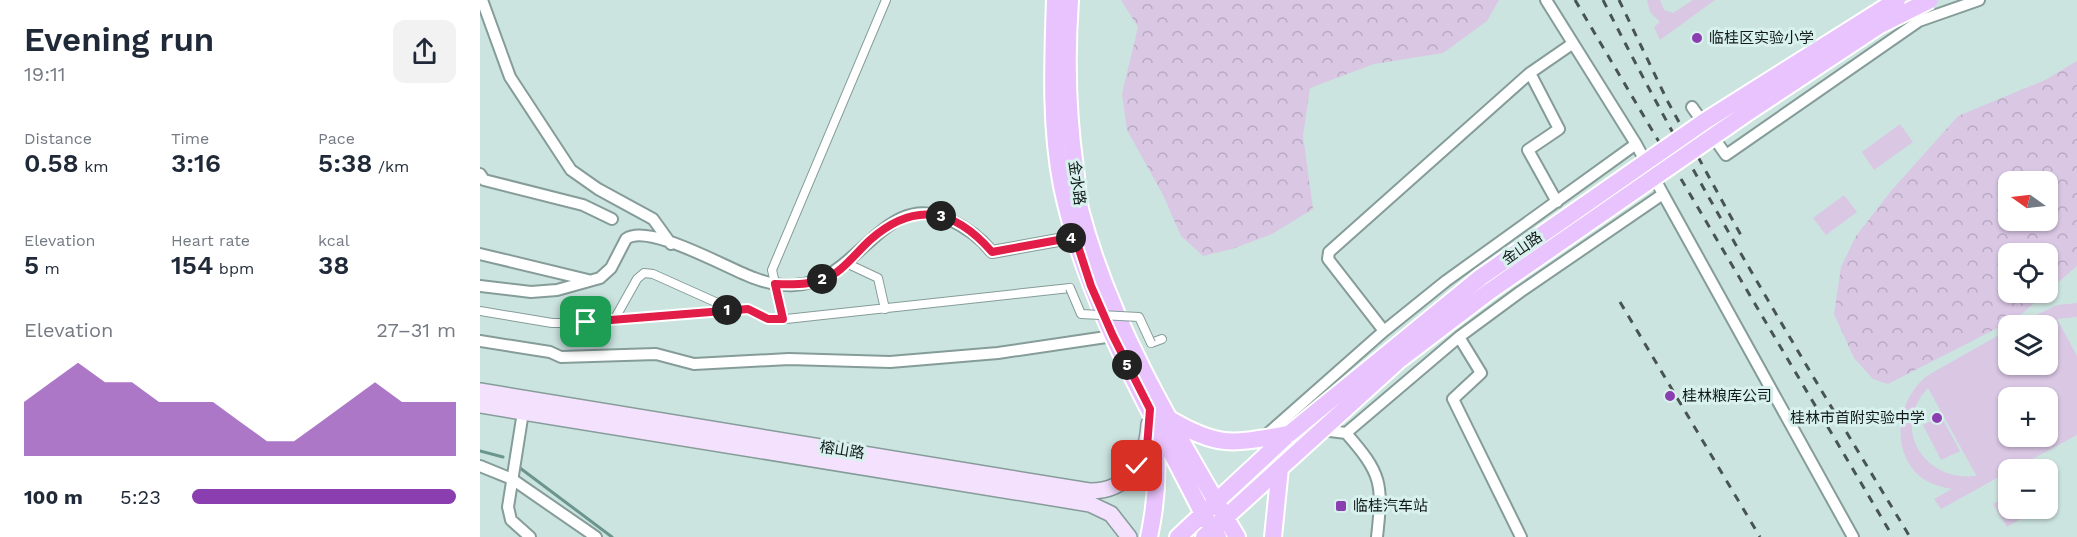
<!DOCTYPE html>
<html lang="en">
<head>
<meta charset="utf-8">
<style>
	:root { --surface:#fff; --page:#f2f2f3; --text:#1f2937; --muted:#747a83; --accent:#8a3eaf }
	body { margin:0; font-family:"Work Sans","Noto Sans SC",sans-serif; background:var(--page); color:var(--text); height:100vh; display:flex; flex-direction:column; font-size:22px; white-space:nowrap }
	* { box-sizing:border-box; margin:0 }
	p { font-size:20px; color:var(--muted) }
	.icon { flex:none; width:33px; height:33px; fill:none; stroke:currentColor; stroke-width:2; stroke-linecap:round; stroke-linejoin:round }
	.map { position:relative; flex:1; overflow:hidden }
	.side { display:flex; flex-direction:column; background:var(--surface); width:480px }
	.side>* { flex:none }
	.needle { width:39px; rotate:284deg }
	.controls { position:absolute; left:1518px; top:171px; display:grid; gap:12px }
	.controls a { display:grid; place-items:center; width:60px; height:60px; border-radius:12px; background:var(--surface); box-shadow:0 2px 4px #0004; font-size:30px }
	.pin { position:absolute; display:grid; place-items:center; width:51px; height:51px; color:#fff; margin:-26px; border-radius:12px; box-shadow:0 3px 9px #0006 }
	.km { position:absolute; width:30px; height:30px; margin:-15px; border-radius:50%; background:#222; color:#fff; font-size:16px; line-height:30px; text-align:center }
	.round { display:grid; place-items:center; flex:none; width:63px; height:63px; border-radius:12px; background:var(--page) }
	.headline { display:flex; align-items:center; justify-content:space-between; height:102px; padding:0 24px }
	h1 { font-size:33px; font-weight:600; line-height:45px }
	.figures { display:grid; grid-template-columns:repeat(3,1fr); gap:9px; height:102px; padding:6px 24px }
	.figures div { display:grid; align-content:center }
	.figures b { font-size:26px; font-weight:600 }
	.figures small { font-size:16px; font-weight:400 }
	.figures p { font-size:16px }
	.chart { height:168px; padding:12px 24px }
	.chart p { display:flex; justify-content:space-between }
	.chart svg { width:100%; height:108px; margin-top:6px; fill:var(--accent); opacity:.7 }
	ul { padding:0 24px; list-style:none; font-size:20px }
	li { display:grid; grid-template-columns:96px 72px 1fr; align-items:center; height:45px }
	li i { height:15px; border-radius:8px; background:var(--accent) }
	main { display:flex; flex:1; min-height:0 }
	.map>svg:first-child { display:block }
</style>
</head>
<body>
<main>
<section class="side">
<div class="headline"><div><h1>Evening run</h1><p>19:11</p></div><a class="round"><svg class="icon" aria-label="share" viewBox="0 0 24 24"><path d="M12 15V3M7 8l5-5 5 5M5 13v7h14v-7"/></svg></a></div>
<div class="figures">
<div><p>Distance</p><b>0.58<small> km</small></b></div>
<div><p>Time</p><b>3:16</b></div>
<div><p>Pace</p><b>5:38<small> /km</small></b></div>
</div>
<div class="figures">
<div><p>Elevation</p><b>5<small> m</small></b></div>
<div><p>Heart rate</p><b>154<small> bpm</small></b></div>
<div><p>kcal</p><b>38</b></div>
</div>
<div class="chart"><p><span>Elevation</span>27–31 m</p>
<svg viewBox="0 0 160 44" preserveAspectRatio="none"><path d="M0 44V22L10 14L20 6L30 14L40 14L50 22L60 22L70 22L80 30L90 38L100 38L110 30L120 22L130 14L140 22L150 22L160 22V44z"/></svg>
</div>
<ul>
<li><b>100 m</b>5:23<i style="width:100%"></i></li>
</ul>
</section>
<div class="map">
<svg width="1597" height="537" viewBox="0 0 1597 537">
	<defs>
		<pattern id="forest-crowns" width="20" height="18" patternUnits="userSpaceOnUse" patternTransform="scale(1.5)"><rect width="20" height="18" fill="#d9c7e4"/><path d="M2 6a3 3 0 1 1 6 0M12 15a3 3 0 1 1 6 0" fill="none" stroke="#b9aac3"/></pattern>
	</defs>
	<rect width="100%" height="100%" fill="#cce4e0"/>
	<path fill="url(#forest-crowns)" fill-rule="evenodd" d="M 641,0 L 1019,0 L 1007,21 L 963,53 L 894,64 L 830,88 L 823,136 L 833,209 L 792,234 L 752,249 L 723,256 L 701,236 L 683,195 L 647,130 L 642,94 L 658,27 Z
		M 1597,61 L 1597,266 L 1537,318 L 1408,384 L 1393,379 L 1374,358 L 1354,314 L 1361,267 L 1376,236 L 1411,191 L 1478,116 L 1565,80 ZM 1528,182 L 1568,182 L 1568,220 L 1528,220 ZM 1528,254 L 1568,254 L 1568,292 L 1528,292 Z"/>
	<path fill="#d9c7e4" fill-rule="evenodd" d="M 1167,0 L 1180,0 L 1184,10 L 1193,13 L 1213,0 L 1235,0 L 1180,40 L 1174,27 L 1180,22 L 1170,12 Z
		M 1420,124 L 1433,142 L 1394,170 L 1382,152 Z
		M 1364,195 L 1377,212 L 1346,235 L 1333,218 Z
		M 1597,303 L 1597,317 L 1577,319 L 1597,356 L 1597,435 L 1534,469 L 1528,470 L 1528,472 L 1461,509 L 1454,499 L 1472,489 C 1462,487 1452,485 1442,478 C 1408,452 1417,396 1450,374 L 1528,330 L 1528,364 L 1568,364 L 1568,326 L 1536,325 L 1577,305 ZM 1448,388 L 1496,475 L 1496,476 C 1444,482 1410,428 1448,388 ZM 1528,398 L 1568,398 L 1568,436 L 1528,436 Z
		M 1461,416 L 1480,451 L 1461,460 L 1443,425 Z
		M 1528,495 L 1528,508 L 1557,509 L 1527,527 L 1513,504 Z"/>
	<g fill="none" stroke-linecap="round" stroke-linejoin="round">
		<path stroke="#6b958f" stroke-width="3" d="M 0,451 L 23,457
			M 40,468 L 132,537"/>
		<g stroke="#859c99" stroke-width="10">
			<path id="pedestrian" d="M 366,263 L 398,278 L 405,309
				M 0,311 L 72,323 L 96,323 L 268,309 L 288,319 L 297,320 L 590,288
				M 303,319 L 292,270 L 406,0
				M 134,320 L 157,279 L 164,273 L 173,274 L 251,309
				M 671,343 L 682,339"/>
		</g>
		<g stroke="#859c99" stroke-width="14">
			<path id="minor" d="M 2,0 L 30,77 L 91,170 L 118,189 L 173,219 L 191,244
				M 1050,73 L 1079,129 L 1048,150 L 1077,202
				M 1212,107 L 1246,155 L 1439,21 L 1499,0
				M 0,174 L 4,180 L 103,205 L 132,219
				M 1183,194 L 1373,537
				M 0,254 L 108,280
				M 0,286 L 51,292 L 77,290 L 120,278 L 131,268 L 146,239 C 168,222 250,270 274,278 C 287,283 301,286 314,285 C 379,283 403,189 468,219 C 486,227 500,237 512,252 L 595,237
				M 904,331 L 848,259 L 849,252 L 1050,73 L 1092,44
				M 0,341 L 70,352 L 81,357 L 176,354 L 214,364 L 309,359 L 410,362 L 518,353 L 633,336
				M 43,412 L 28,507 L 31,520 L 50,537
				M 842,430 L 866,433 L 979,337
				M 866,433 C 902,474 903,483 897,537
				M 784,437 L 904,331 L 966,281 L 1156,144
				M 0,466 L 32,479 L 116,537
				M 1041,537 L 973,399 L 1001,373 L 979,337 L 1040,292 L 1183,194 L 1156,144 L 1066,0"/>
		</g>
		<g stroke="#859c99" stroke-width="18">
			<path id="secondary" d="M 0,391 L 609,491 C 649,492 667,459 669,424
				M 0,405 L 610,504 L 631,514 L 649,537"/>
		</g>
		<g stroke="#fff" stroke-width="20">
			<path id="primary" d="M 575,0 C 573,61 570,126 582,186 C 606,303 669,407 722,512 L 738,537
				M 590,0 C 586,56 587,112 595,168 C 597,183 597,199 601,213 C 632,329 697,435 757,537
				M 691,420 C 741,449 754,443 809,434
				M 669,537 C 677,500 679,461 673,424
				M 698,537 L 809,434 L 1001,277
				M 724,537 L 918,361 L 1010,291
				M 793,537 L 800,468"/>
		</g>
		<use href="#pedestrian" stroke="#fff" stroke-width="8"/>
		<use href="#minor" stroke="#fff" stroke-width="10"/>
		<use href="#secondary" stroke="#f4e1fe" stroke-width="15"/>
		<use href="#primary" stroke="#e9c3fd" stroke-width="16"/>
		<path stroke="#475452" stroke-width="3" stroke-dasharray="8 8" stroke-linecap="butt" d="M 1095,0 L 1413,537
			M 1123,0 C 1216,184 1323,361 1430,537
			M 1139,0 L 1188,102 L 1263,239
			M 1140,302 L 1280,537"/>
		<g stroke="#859c99" stroke-width="10" stroke-linecap="butt">
			<path id="pedestrian-bridge" d="M 590,288 L 601,314 L 659,317 L 671,343"/>
		</g>
		<g stroke="#fff" stroke-width="20" stroke-linecap="butt">
			<path id="primary-bridge" d="M 1001,277 L 1225,121 L 1417,0
				M 1010,291 L 1267,113 L 1400,25 L 1450,0"/>
		</g>
		<use href="#pedestrian-bridge" stroke="#fff" stroke-width="8"/>
		<use href="#primary-bridge" stroke="#e9c3fd" stroke-width="16"/>
	</g>
	<g fill="none" stroke-linecap="round" stroke-linejoin="round">
		<g stroke="#fff" stroke-width="12">
			<path id="route" d="M 106,322 L 268,309 L 288,319 L 303,319 L 295,284 C 316,285 339,285 357,272 C 369,263 379,250 390,240 C 434,201 474,208 512,252 L 595,237 L 611,286 L 633,336 L 670,409 L 667,447 L 657,466"/>
		</g>
		<use href="#route" stroke="#e11d48" stroke-width="8"/>
	</g>
	<g fill="#8a3eaf" stroke="#d9f1ee" stroke-width="2">
		<circle cx="1217" cy="38" r="6"/>
		<circle cx="1190" cy="396" r="6"/>
		<circle cx="1457" cy="418" r="6"/>
		<rect x="855" y="500" width="12" height="12" rx="3"/>
	</g>
	<g text-anchor="middle" dominant-baseline="central" stroke-width="6" stroke-linejoin="round" paint-order="stroke">
		<g font-size="15" fill="#111a19" stroke="#d9f1ee" text-anchor="start">
			<text x="1229" y="38">临桂区实验小学</text>
			<text x="1202" y="396">桂林粮库公司</text>
			<text x="1445" y="418" text-anchor="end">桂林市首附实验中学</text>
			<text x="873" y="506">临桂汽车站</text>
		</g>
		<g font-size="15" fill="#111a19" stroke="#d9f1ee">
			<text transform="translate(597 183) rotate(82)">金水路</text>
			<text transform="translate(1042 248) rotate(-35)">金山路</text>
			<text transform="translate(362 450) rotate(9)">榕山路</text>
		</g>
	</g>
</svg>
<div class="controls">
<a><svg class="needle" viewBox="-14 -14 28 28"><path d="M0-13l5 13h-10z" fill="#e53935"/><path d="M0 13l5-13h-10z" fill="#747a83"/></svg></a>
<a><svg class="icon" aria-label="locate" viewBox="0 0 24 24"><circle cx="12" cy="12" r="6"/><path d="M12 2v4M12 18v4M2 12h4M18 12h4"/></svg></a>
<a><svg class="icon" aria-label="layers" viewBox="0 0 24 24"><path d="M12 4l9 5-9 5-9-5zM3 14l9 5 9-5"/></svg></a>
<a>+</a>
<a>−</a>
</div>
<div class="pin" style="left:106px;top:322px;background:#1e9e55"><svg class="icon" aria-label="arrive" viewBox="0 0 24 24"><path d="M6 21V4h12l-3 4 3 4H6"/></svg></div>
<div class="pin" style="left:657px;top:466px;background:#d93025"><svg class="icon" aria-label="check" viewBox="0 0 24 24"><path d="M5 12l5 5 9-10"/></svg></div>
<b class="km" style="left:247px;top:310px">1</b>
<b class="km" style="left:342px;top:279px">2</b>
<b class="km" style="left:461px;top:216px">3</b>
<b class="km" style="left:591px;top:238px">4</b>
<b class="km" style="left:647px;top:365px">5</b>
</div>
</main>
</body>
</html>
